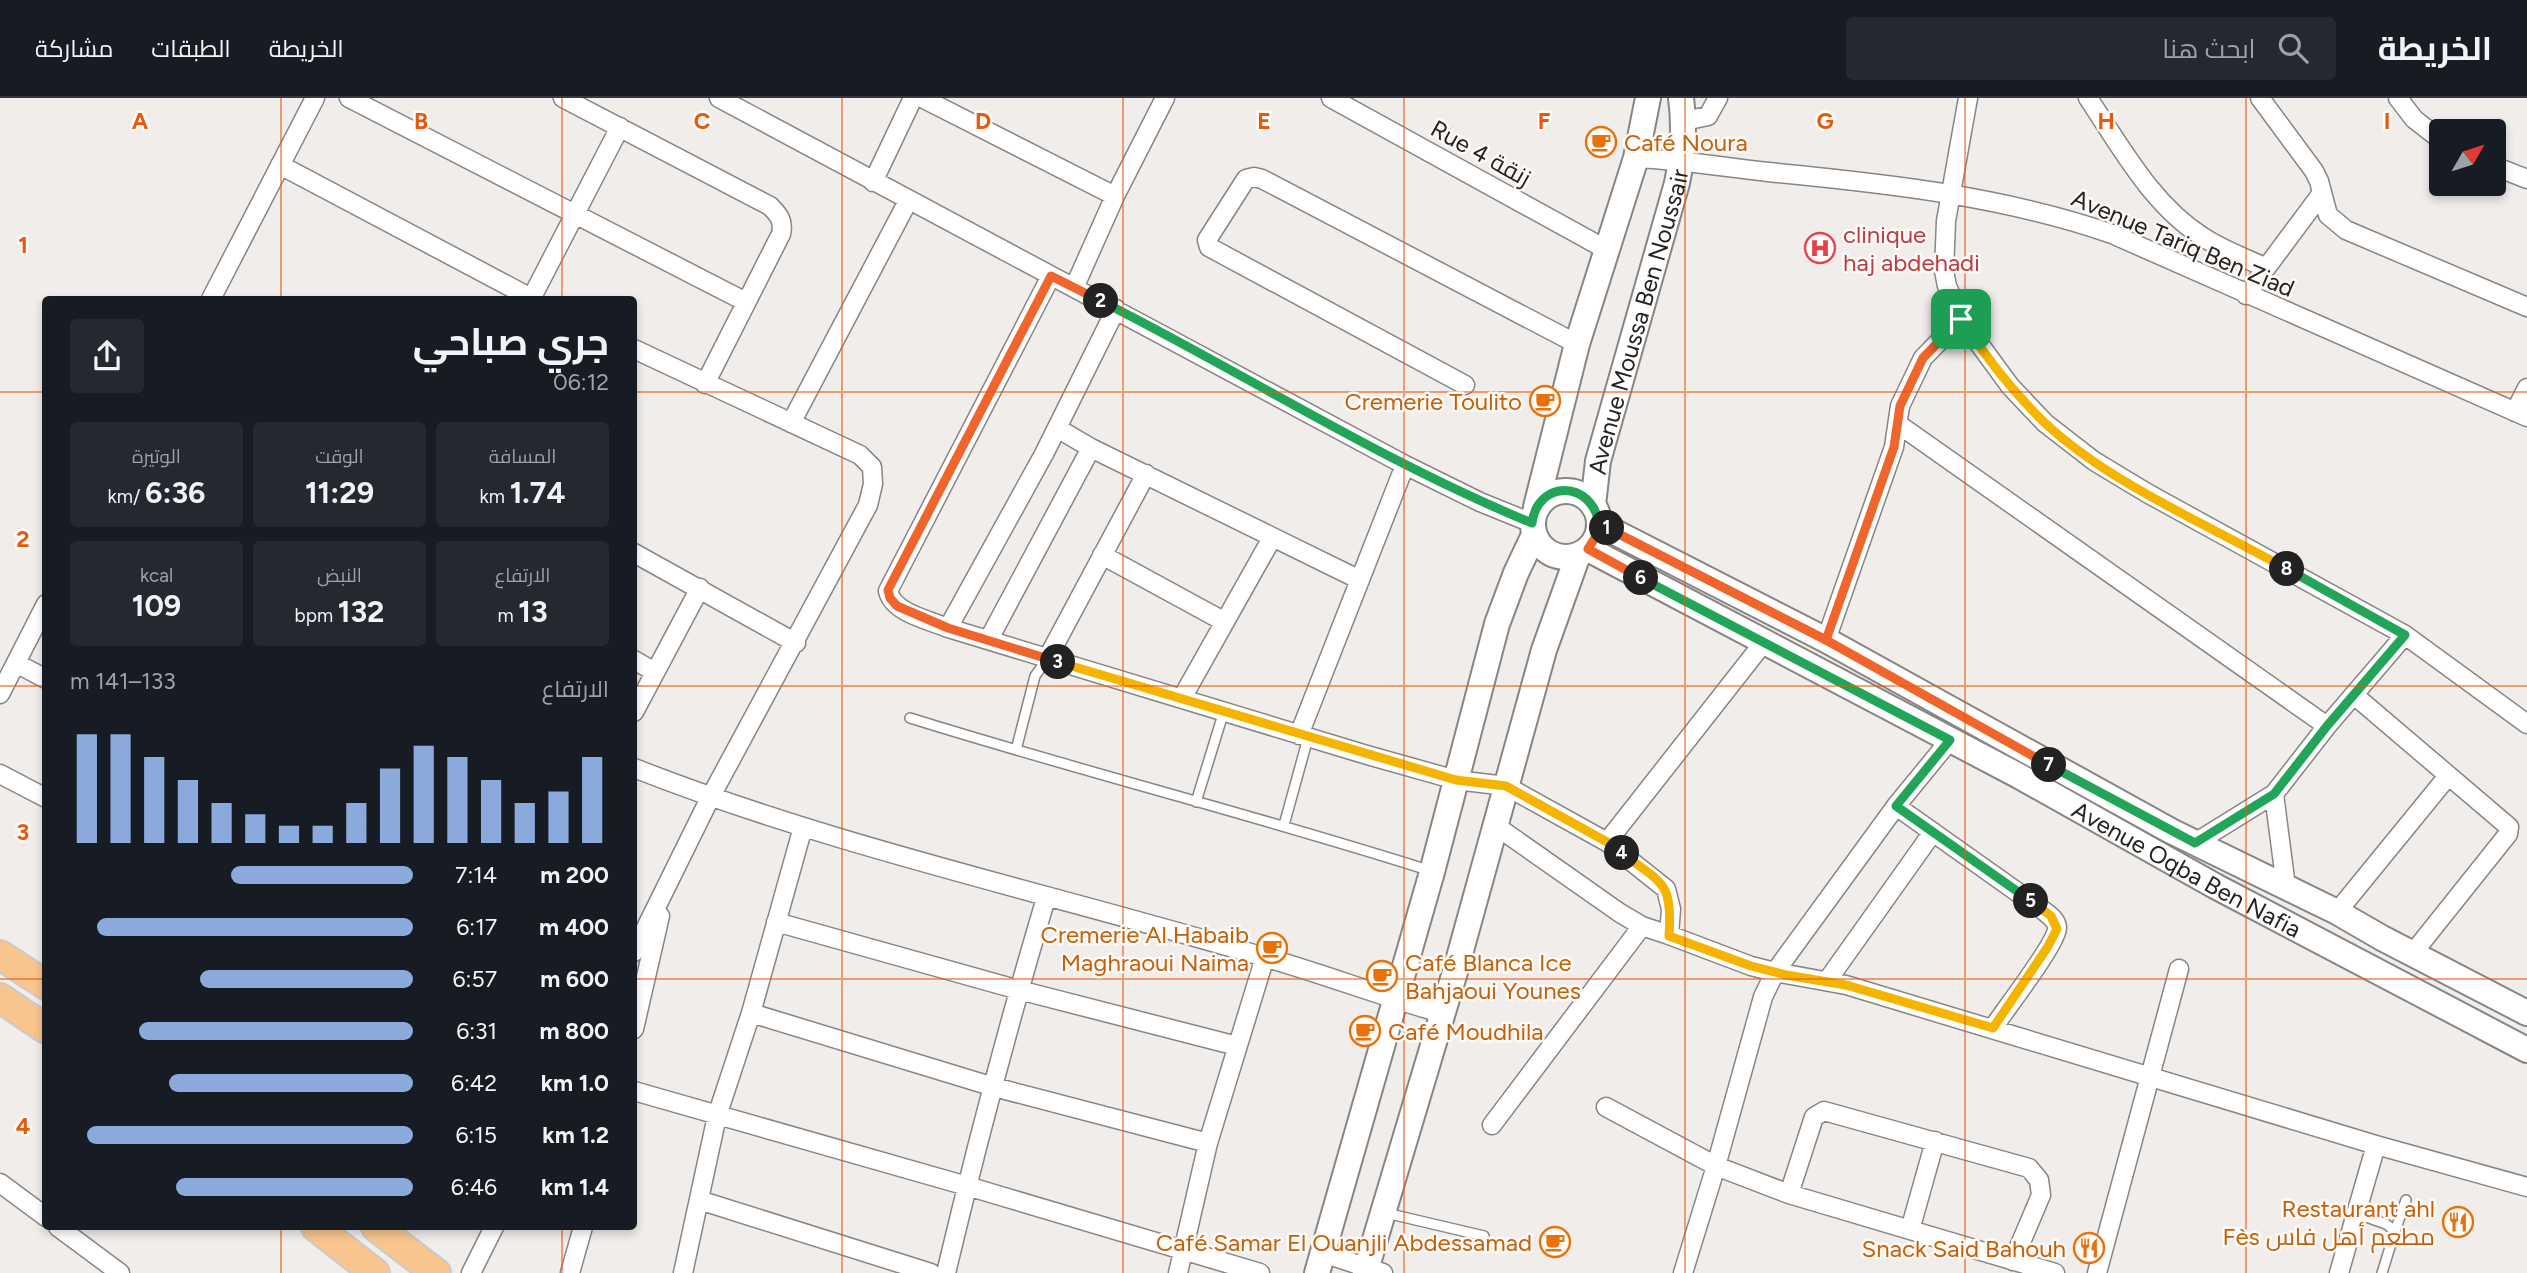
<!DOCTYPE html>
<html lang="ar">
<head>
<meta charset="utf-8">
<style>
	:root { --surface:#171b24; --page:#242831; --text:#f1f3f6; --muted:#9ea1a6; --line:#363941; --accent:#89aadb }
	body { margin:0; font-family:Figtree,Cairo,sans-serif; background:var(--page); color:var(--text); direction:rtl; height:100vh; display:flex; flex-direction:column; font-size:26px; white-space:nowrap }
	* { box-sizing:border-box; margin:0 }
	p { font-size:23px; color:var(--muted) }
	.icon { flex:none; width:38px; height:38px; fill:none; stroke:currentColor; stroke-width:2; stroke-linecap:round; stroke-linejoin:round }
	.map { position:relative; flex:1; overflow:hidden; direction:ltr }
	.panel { position:absolute; left:42px; top:198px; width:595px; height:934px; display:flex; flex-direction:column; background:var(--surface); border-radius:7px; box-shadow:0 4px 10px #0003; direction:rtl }
	.panel>* { flex:none }
	.needle { width:46px; rotate:51deg }
	.buttons { position:absolute; left:2429px; top:21px; display:grid; gap:14px }
	.buttons a { display:grid; place-items:center; width:77px; height:77px; border-radius:7px; background:var(--surface); box-shadow:0 4px 10px #0003; font-size:35px }
	.pin { position:absolute; display:grid; place-items:center; width:60px; height:60px; color:#fff; margin:-30px; border-radius:14px; box-shadow:0 4px 10px #0006 }
	.km { position:absolute; width:35px; height:35px; margin:-18px; border-radius:50%; background:#222; color:#fff; font-size:19px; line-height:35px; text-align:center }
	.round { display:grid; place-items:center; flex:none; width:74px; height:74px; border-radius:7px; background:var(--page) }
	.head { display:flex; align-items:center; justify-content:space-between; height:119px; padding:0 28px }
	h1 { font-size:38px; font-weight:700; line-height:52px }
	.stats { display:grid; grid-template-columns:repeat(3,1fr); gap:10px; height:119px; padding:7px 28px }
	.stats div { display:grid; align-content:center; border-radius:7px; background:var(--page); text-align:center }
	.stats b { font-size:30px; font-weight:700 }
	.stats small { font-size:19px; font-weight:400 }
	.stats p { font-size:19px }
	.chart { height:196px; padding:14px 28px }
	.chart p { display:flex; justify-content:space-between }
	.chart svg { width:100%; height:126px; margin-top:7px; stroke:var(--accent); stroke-width:6 }
	ul { padding:0 28px; list-style:none; font-size:23px }
	li { display:grid; grid-template-columns:112px 84px 1fr; align-items:center; height:52px }
	li i { height:18px; border-radius:9px; background:var(--accent) }
	header { display:flex; align-items:center; gap:42px; box-sizing:border-box; height:98px; padding:0 35px; background:var(--surface); border-bottom:2px solid var(--line) }
	header strong { font-size:33px }
	nav { display:flex; gap:38px; margin-inline-start:auto; font-size:24px }
	.search { width:490px; height:63px; background:var(--page); display:flex; align-items:center; gap:18px; box-sizing:border-box; padding:0 24px; border-radius:7px; color:var(--muted); font-size:26px }
	.map>svg:first-child { display:block }
</style>
</head>
<body>
<header>
<strong>الخريطة</strong>
<div class="search"><svg class="icon" aria-label="search" viewBox="0 0 24 24"><circle cx="10" cy="10" r="6"/><path d="M15 15l6 6"/></svg>ابحث هنا</div>
<nav><a>الخريطة</a><a>الطبقات</a><a>مشاركة</a></nav>
</header>
<div class="map">
<svg width="2527" height="1175" viewBox="0 0 2527 1175">
	<rect width="100%" height="100%" fill="#f0edeb"/>
	<g fill="none" stroke-linecap="round" stroke-linejoin="round">
		<g stroke="#888583" stroke-width="12">
			<path id="lane" d="M 910,620 C 1083,674 1259,718 1431,773
				M 1016,652 L 1035,578 L 1047,561
				M 1196,704 L 1224,613
				M 1284,727 L 1308,640
				M 1386,1115 L 1484,1138
				M 2358,1116 L 2386,1126 L 2395,1133 L 2382,1175
				M 2395,1133 L 2406,1102"/>
		</g>
		<g stroke="#888583" stroke-width="21">
			<path id="street" d="M 349,0 L 746,204
				M 563,0 L 770,108 C 779,117 784,123 781,136 L 705,286
				M 719,0 L 1405,367 L 1480,404 L 1532,425
				M 922,0 L 1115,98
				M 1331,0 L 1607,152
				M 1968,0 L 1946,123 L 1944,173 L 1947,188 L 1961,221 L 2010,288 L 2045,325 L 2094,363 L 2147,395 L 2405,537 L 2527,626
				M 2088,0 C 2121,49 2152,107 2203,139 C 2222,152 2246,160 2266,170
				M 2260,0 L 2314,73 L 2319,83 L 2328,117 L 2346,132 L 2527,209
				M 2398,0 L 2414,21 L 2441,42
				M 1684,23 L 1708,18 L 1718,0
				M 1636,60 C 1681,62 1724,69 1768,74 C 1883,85 2003,98 2112,136 L 2527,319
				M 280,67 L 533,201
				M 2494,68 L 2527,81
				M 873,84 L 913,0
				M 1051,178 L 888,493 C 893,515 929,522 948,530 L 1367,657 L 1456,682 L 1506,688 L 1607,744 L 1764,544
				M 1074,190 L 1115,98 L 1165,0
				M 2246,197 L 2322,95
				M 211,201 L 315,0
				M 531,201 L 620,29
				M 634,251 L 860,357 L 872,369 L 873,386 L 868,407 L 710,700 L 634,854
				M 1465,287 L 1209,149 L 1207,142 L 1246,81 L 1254,79 L 1262,81 L 1577,246
				M 2515,314 L 2527,290
				M 791,325 L 908,103
				M 1898,326 L 2327,628
				M 1057,330 L 1091,350 L 1360,482
				M 634,455 L 796,545
				M 1102,457 L 1225,524
				M 948,530 L 1044,356 L 1116,211
				M 989,541 L 1091,350
				M 1826,542 L 1894,349 L 1900,308 L 1923,260 L 1961,221
				M 1047,561 L 1146,376
				M 634,562 L 655,574
				M 16,565 L 46,581
				M 0,596 L 46,506
				M 2354,597 L 2509,729 L 2508,736 L 2413,855
				M 1182,600 L 1272,440
				M 634,614 L 700,490
				M 1299,637 L 1405,367
				M 634,670 C 838,750 1054,796 1264,859 C 1323,876 1381,898 1441,915
				M 0,676 L 46,700
				M 2274,696 L 2286,789
				M 1896,708 L 2044,813 C 2049,817 2057,822 2057,830 C 2057,845 2004,913 1993,930
				M 1496,728 L 1620,815 L 1642,828 L 1669,837
				M 1607,744 L 1666,791 L 1671,811 L 1669,837 L 1751,868 L 1775,874 L 1896,708 L 1950,642
				M 2195,745 L 2274,696 L 2327,628 L 2405,537
				M 2337,814 L 2448,678
				M 776,824 L 1019,892 L 1237,948
				M 1827,883 L 1933,734
				M 751,915 L 994,989 L 1208,1045
				M 634,931 L 660,818
				M 634,993 L 967,1088 L 1260,1175
				M 1606,1009 L 1716,1068 L 1789,1096 L 2055,1175
				M 1492,1027 L 1642,828
				M 0,1085 L 46,1119
				M 1789,1096 L 1814,1019 L 1824,1013 L 2029,1070 L 2039,1082 L 2041,1097 L 2013,1163
				M 699,1102 L 931,1175
				M 58,1129 L 120,1175
				M 1910,1132 L 1935,1043
				M 1323,1155 L 1383,1175
				M 471,1175 L 494,1129
				M 570,1175 L 583,1129
				M 683,1175 L 717,1018 L 751,915 L 803,729
				M 946,1175 C 976,1049 1009,924 1046,800
				M 1178,1175 L 1208,1045 L 1265,859
				M 1683,1175 L 1716,1068 L 1763,899 L 1775,874 L 1846,887 L 2376,1047 L 2527,1089
				M 2097,1175 L 2179,871
				M 2339,1175 L 2376,1047"/>
		</g>
		<g stroke="#888583" stroke-width="28">
			<g id="secondary">
				<circle cx="1566" cy="426" r="33"/>
				<path id="s1" d="M 1593,407 L 1598,363 L 1677,85 C 1683,56 1685,29 1681,0"/>
				<path d="M 1536,409 L 1577,246 L 1636,60 L 1648,0"/>
				<path d="M 1599,426 L 1826,542 L 2171,733 L 2337,814 L 2382,840 L 2527,915"/>
				<path id="s2" d="M 1588,451 L 2019,678 L 2215,788 L 2527,952"/>
				<path d="M 1317,1175 L 1432,774 L 1497,526 L 1516,475 L 1534,437"/>
				<path d="M 1365,1175 L 1455,874 L 1544,552 L 1578,457"/>
			</g>
		</g>
		<g stroke="#cacaca" stroke-width="32">
			<path id="primary" d="M 0,857 L 46,887
				M 0,900 L 46,931
				M 316,1129 L 375,1175
				M 376,1129 L 436,1175"/>
		</g>
		<use href="#lane" stroke="#fff" stroke-width="9"/>
		<use href="#street" stroke="#fff" stroke-width="18"/>
		<use href="#secondary" stroke="#fff" stroke-width="24"/>
		<use href="#primary" stroke="#f8c58e" stroke-width="28"/>
	</g>
	<g fill="none" stroke-linecap="round" stroke-linejoin="round">
		<g stroke="#fff" stroke-width="14">
			<path id="split-1" d="M 1607,430 L 1826,542 L 1894,349 L 1900,308 L 1923,260 L 1961,221"/>
		</g>
		<g stroke="#fff" stroke-width="14">
			<path id="split-2" d="M 1101,203 C 1246,276 1382,364 1532,425 C 1538,381 1592,382 1599,426 L 1607,430"/>
		</g>
		<g stroke="#fff" stroke-width="14">
			<path id="split-3" d="M 1058,564 L 948,530 L 897,508 L 890,500 L 888,492 L 1051,178 L 1101,203"/>
		</g>
		<g stroke="#fff" stroke-width="14">
			<path id="split-4" d="M 1058,564 L 1456,682 L 1506,688 L 1607,744 L 1622,755"/>
		</g>
		<g stroke="#fff" stroke-width="14">
			<path id="split-5" d="M 1622,755 C 1662,786 1673,783 1669,838 L 1751,868 L 1786,877 L 1846,887 L 1993,930 L 2047,850 L 2057,831 L 2051,818 L 2031,803"/>
		</g>
		<g stroke="#fff" stroke-width="14">
			<path id="split-6" d="M 1641,480 L 1950,642 L 1896,708 L 2031,803"/>
		</g>
		<g stroke="#fff" stroke-width="14">
			<path id="split-7" d="M 1641,480 L 1588,451 L 1598,435 L 1599,426 L 1826,542 L 2049,667"/>
		</g>
		<g stroke="#fff" stroke-width="14">
			<path id="split-8" d="M 2049,667 L 2195,745 L 2274,696 L 2327,628 L 2405,537 L 2287,471"/>
		</g>
		<g stroke="#fff" stroke-width="14">
			<path id="split-9" d="M 1961,221 C 1985,258 2013,294 2045,325 C 2110,386 2209,427 2287,471"/>
		</g>
		<use href="#split-1" stroke="#f0652b" stroke-width="9"/>
		<use href="#split-2" stroke="#22a559" stroke-width="9"/>
		<use href="#split-3" stroke="#f0652b" stroke-width="9"/>
		<use href="#split-4" stroke="#f5b400" stroke-width="9"/>
		<use href="#split-5" stroke="#f5b400" stroke-width="9"/>
		<use href="#split-6" stroke="#22a559" stroke-width="9"/>
		<use href="#split-7" stroke="#f0652b" stroke-width="9"/>
		<use href="#split-8" stroke="#22a559" stroke-width="9"/>
		<use href="#split-9" stroke="#f5b400" stroke-width="9"/>
	</g>
	<path fill="none" stroke="#e8590c" stroke-width="2" stroke-opacity="0.55" d="M 281,0 L 281,201M 562,0 L 562,201M 842,0 L 842,1175M 1123,0 L 1123,1175M 1404,0 L 1404,1175M 1685,0 L 1685,1175M 1965,0 L 1965,1175M 2246,0 L 2246,1175M 0,294 L 46,294M 634,294 L 2527,294M 0,588 L 46,588M 634,588 L 2527,588M 0,881 L 46,881M 634,881 L 2527,881M 281,1129 L 281,1175M 562,1129 L 562,1175"/>
	<defs>
		<g id="cafe-ring" transform="scale(1.575)"><circle r="9.5" fill="#fdfaf8" stroke="#e8710a" stroke-width="1.5"/><path d="M-5.5-4.5H6V0H3Q3 3.5 0 3.5H-2.5Q-5.5 3.5-5.5 0ZM3-3.2v2h1.7v-2ZM-6 4.5H4V6H-6Z" fill="#e8710a"/></g>
		<g id="hospital-ring" transform="scale(1.575)"><circle r="9.5" fill="#fdfaf8" stroke="#e0444e" stroke-width="1.5"/><path d="M-5-5h3v3.5h4V-5h3V5h-3V1.5h-4V5h-3Z" fill="#e0444e"/></g>
		<g id="restaurant-ring" transform="scale(1.575)"><circle r="9.5" fill="#fdfaf8" stroke="#e8710a" stroke-width="1.5"/><path d="M-5-6h1v4h1v-4h1v4h1v-4h1v5L-1.5 .5V6h-2V.5L-5-1ZM5-6V6H3V1.5H1.5Q1.5-4 5-6Z" fill="#e8710a"/></g>
	</defs>
	<g fill-rule="evenodd">
		<use href="#cafe-ring" x="1601" y="44"/>
		<use href="#hospital-ring" x="1820" y="150"/>
		<use href="#cafe-ring" x="1545" y="303"/>
		<use href="#cafe-ring" x="1272" y="850"/>
		<use href="#cafe-ring" x="1382" y="878"/>
		<use href="#cafe-ring" x="1365" y="933"/>
		<use href="#restaurant-ring" x="2458" y="1124"/>
		<use href="#cafe-ring" x="1555" y="1144"/>
		<use href="#restaurant-ring" x="2089" y="1150"/>
	</g>
	<g text-anchor="middle" dominant-baseline="central" stroke-width="5" stroke-linejoin="round" paint-order="stroke">
		<g font-size="24" fill="#c56008" stroke="#fdfaf8" text-anchor="end">
			<text x="1624" y="44" text-anchor="start">Café Noura</text>
			<text x="1522" y="303">Cremerie Toulito</text>
			<text x="1249" y="836">Cremerie Al Habaib<tspan x="1249" dy="28">Maghraoui Naima</tspan></text>
			<text x="1405" y="864" text-anchor="start">Café Blanca Ice<tspan x="1405" dy="28">Bahjaoui Younes</tspan></text>
			<text x="1388" y="933" text-anchor="start">Café Moudhila</text>
			<text x="2435" y="1110">Restaurant ahl<tspan x="2435" dy="28">Fès مطعم أهل فاس</tspan></text>
			<text x="1532" y="1144">Café Samar El Ouanjli Abdessamad</text>
			<text x="2066" y="1150">Snack Said Bahouh</text>
		</g>
		<g font-size="24" fill="#242322" stroke="#fdfaf8">
			<text transform="translate(1481 55) rotate(29)">Rue 4 زنقة</text>
			<text transform="translate(2183 145) rotate(23)">Avenue Tariq Ben Ziad</text>
			<text stroke="none"><textPath href="#s1" startOffset="189">Avenue Moussa Ben Noussair</textPath></text>
			<text stroke="none"><textPath href="#s2" startOffset="679">Avenue Oqba Ben Nafia</textPath></text>
		</g>
		<g font-size="24" fill="#be3a42" stroke="#fdfaf8" text-anchor="start">
			<text x="1843" y="136">clinique<tspan x="1843" dy="28">haj abdehadi</tspan></text>
		</g>
	</g>
	<g font-size="23" text-anchor="middle" font-weight="bold" fill="#e8590c" stroke="#fdfaf8" stroke-width="5" stroke-linejoin="round" paint-order="stroke">
		<text x="140" y="31">A</text>
		<text x="421" y="31">B</text>
		<text x="702" y="31">C</text>
		<text x="983" y="31">D</text>
		<text x="1264" y="31">E</text>
		<text x="1544" y="31">F</text>
		<text x="1825" y="31">G</text>
		<text x="2106" y="31">H</text>
		<text x="2387" y="31">I</text>
		<text x="23" y="155">1</text>
		<text x="23" y="449">2</text>
		<text x="23" y="742">3</text>
		<text x="23" y="1036">4</text>
	</g>
</svg>
<div class="buttons">
<a><svg class="needle" viewBox="-14 -14 28 28"><path d="M0-13l5 13h-10z" fill="#e53935"/><path d="M0 13l5-13h-10z" fill="#9ea1a6"/></svg></a>
</div>
<div class="pin" style="left:1961px;top:221px;background:#1e9e55"><svg class="icon" aria-label="arrive" viewBox="0 0 24 24"><path d="M6 21V4h12l-3 4 3 4H6"/></svg></div>
<b class="km" style="left:1607px;top:430px">1</b>
<b class="km" style="left:1101px;top:203px">2</b>
<b class="km" style="left:1058px;top:564px">3</b>
<b class="km" style="left:1622px;top:755px">4</b>
<b class="km" style="left:2031px;top:803px">5</b>
<b class="km" style="left:1641px;top:480px">6</b>
<b class="km" style="left:2049px;top:667px">7</b>
<b class="km" style="left:2287px;top:471px">8</b>
<section class="panel">
<div class="head"><div><h1>جري صباحي</h1><p>06:12</p></div><a class="round"><svg class="icon" aria-label="share" viewBox="0 0 24 24"><path d="M12 15V3M7 8l5-5 5 5M5 13v7h14v-7"/></svg></a></div>
<div class="stats">
<div><p>المسافة</p><b>1.74<small> km</small></b></div>
<div><p>الوقت</p><b>11:29</b></div>
<div><p>الوتيرة</p><b>6:36<small> /km</small></b></div>
</div>
<div class="stats">
<div><p>الارتفاع</p><b>13<small> m</small></b></div>
<div><p>النبض</p><b>132<small> bpm</small></b></div>
<div><p>kcal</p><b>109</b></div>
</div>
<div class="chart"><p><span>الارتفاع</span>133–141 m</p>
<svg viewBox="0 0 160 44" preserveAspectRatio="none"><path d="M5 44V6M15 44V6M25 44V14M35 44V22M45 44V30M55 44V34M65 44V38M75 44V38M85 44V30M95 44V18M105 44V10M115 44V14M125 44V22M135 44V30M145 44V26M155 44V14"/></svg>
</div>
<ul>
<li><b>200 m</b>7:14<i style="width:53%"></i></li>
<li><b>400 m</b>6:17<i style="width:92%"></i></li>
<li><b>600 m</b>6:57<i style="width:62%"></i></li>
<li><b>800 m</b>6:31<i style="width:80%"></i></li>
<li><b>1.0 km</b>6:42<i style="width:71%"></i></li>
<li><b>1.2 km</b>6:15<i style="width:95%"></i></li>
<li><b>1.4 km</b>6:46<i style="width:69%"></i></li>
</ul>
</section>
</div>
</body>
</html>
